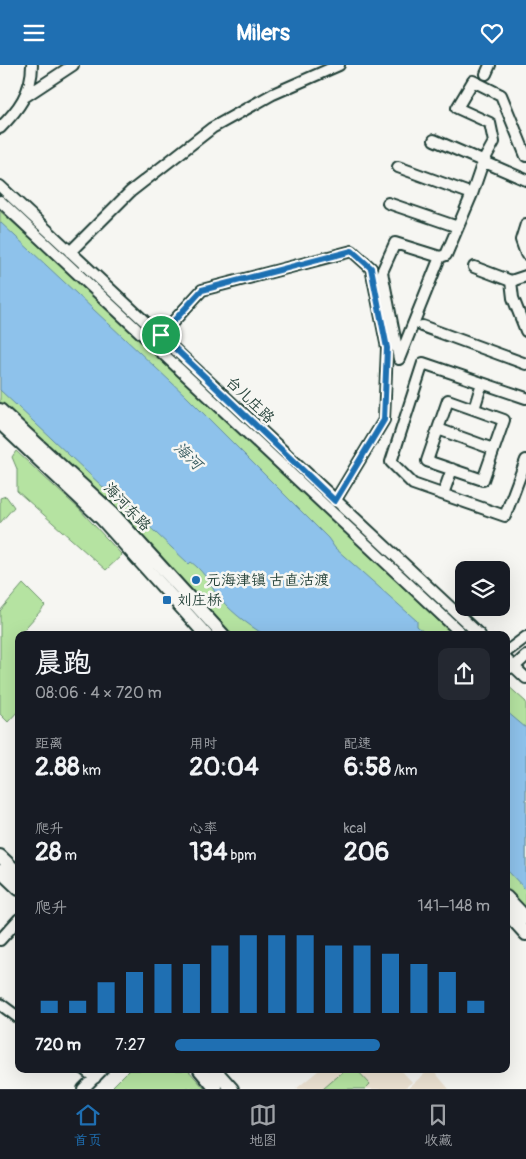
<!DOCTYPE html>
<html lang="zh">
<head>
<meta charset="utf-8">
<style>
	:root { --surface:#171b24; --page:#242831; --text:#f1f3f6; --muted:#9ea1a6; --line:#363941; --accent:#1f6fb2 }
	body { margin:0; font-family:Pangolin,"LXGW WenKai TC",sans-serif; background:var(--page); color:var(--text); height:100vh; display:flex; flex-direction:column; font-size:19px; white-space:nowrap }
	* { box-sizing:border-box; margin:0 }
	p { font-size:16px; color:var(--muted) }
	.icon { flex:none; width:28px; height:28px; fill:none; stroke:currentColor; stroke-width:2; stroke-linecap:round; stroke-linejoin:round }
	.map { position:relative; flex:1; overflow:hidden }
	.side { position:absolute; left:15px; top:566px; width:495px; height:442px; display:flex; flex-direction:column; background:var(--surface); border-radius:10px; box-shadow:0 5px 20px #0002 }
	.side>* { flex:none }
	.controls { position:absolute; left:455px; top:496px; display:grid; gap:10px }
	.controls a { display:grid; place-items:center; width:55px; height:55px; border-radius:10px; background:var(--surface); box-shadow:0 5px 20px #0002; font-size:25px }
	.pin { position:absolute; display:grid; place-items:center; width:42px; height:42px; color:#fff; margin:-21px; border:2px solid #fff; border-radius:50%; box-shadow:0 1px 5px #0007 }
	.round { display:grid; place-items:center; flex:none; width:52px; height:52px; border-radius:10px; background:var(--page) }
	.overview { display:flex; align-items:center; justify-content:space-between; height:85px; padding:0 20px }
	h1 { font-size:28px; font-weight:700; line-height:38px }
	.metrics { display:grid; grid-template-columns:repeat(3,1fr); gap:8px; height:85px; padding:5px 20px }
	.metrics div { display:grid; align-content:center }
	.metrics b { font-size:25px; font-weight:700 }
	.metrics small { font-size:14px; font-weight:400 }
	.metrics p { font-size:14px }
	.chart { height:140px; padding:10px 20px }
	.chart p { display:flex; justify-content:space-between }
	.chart svg { width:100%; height:90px; margin-top:5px; stroke:var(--accent); stroke-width:6 }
	ul { padding:0 20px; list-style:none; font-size:16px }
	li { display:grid; grid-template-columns:80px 60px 1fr; align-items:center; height:38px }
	li i { height:12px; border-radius:6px; background:var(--accent) }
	header { display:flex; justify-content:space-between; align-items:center; height:65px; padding:0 20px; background:var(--accent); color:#fff; font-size:22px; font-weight:700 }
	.menu { display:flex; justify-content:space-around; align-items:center; height:70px; border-top:1px solid var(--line); background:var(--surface); font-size:14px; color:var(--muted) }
	.menu a { display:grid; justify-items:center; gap:2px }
	.menu .current { color:var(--accent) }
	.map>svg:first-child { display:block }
</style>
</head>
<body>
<header><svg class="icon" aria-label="menu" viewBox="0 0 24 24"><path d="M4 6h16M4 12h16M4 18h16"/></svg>Milers<svg class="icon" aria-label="heart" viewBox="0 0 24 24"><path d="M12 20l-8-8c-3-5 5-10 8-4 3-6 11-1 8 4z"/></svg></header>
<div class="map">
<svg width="526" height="1024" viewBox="0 0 526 1024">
	<rect width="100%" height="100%" fill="#f6f6f2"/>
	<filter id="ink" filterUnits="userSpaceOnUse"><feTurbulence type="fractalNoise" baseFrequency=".02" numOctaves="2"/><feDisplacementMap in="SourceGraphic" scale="10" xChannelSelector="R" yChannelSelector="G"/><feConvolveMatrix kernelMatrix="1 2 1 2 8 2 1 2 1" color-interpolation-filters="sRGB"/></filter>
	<g filter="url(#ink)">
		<path fill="#ece2d2" d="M 319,1005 L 401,1005 L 412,1017 L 404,1024 L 296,1024 Z
			M 429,1005 L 433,1005 L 449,1024 L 407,1024 Z"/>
		<path fill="#b5e3a1" stroke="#6a906a" d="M 0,146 L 117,251 L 453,570 L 230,570 L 120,445 L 0,338 Z
			M 16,386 L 79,444 L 122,490 L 106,505 L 17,426 L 17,404 L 12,392 Z
			M 6,431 L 14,442 L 0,458 L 0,433 Z
			M 23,519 L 45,541 L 18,571 L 19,645 L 8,657 L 0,649 L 0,546 Z
			M 506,619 L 526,637 L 526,845 L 506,823 Z
			M 129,1005 L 188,1005 L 205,1024 L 116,1024 L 113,1021 Z
			M 345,1005 L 357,1005 L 370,1019 L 365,1024 L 323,1024 Z"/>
		<path fill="#8ec2eb" stroke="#628da2" d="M 0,157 L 186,331 L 328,473 L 335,483 L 417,556 L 417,561 L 427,570 L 265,570 C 248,560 227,544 215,527 C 208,515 202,505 191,497 L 189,499 L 139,452 L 128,434 L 104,423 L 0,325 Z
			M 506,646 L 526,663 L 526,825 L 506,804 Z"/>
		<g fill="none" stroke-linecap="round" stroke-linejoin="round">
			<g stroke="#1f3d34" stroke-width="14">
				<path id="minor" d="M 486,9 L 490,0
					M 26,31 L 73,0
					M 0,63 C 18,45 32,27 32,0
					M 434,75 L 526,115
					M 398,102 L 472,129
					M 0,121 L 480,570
					M 0,136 L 463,570
					M 388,138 L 458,162
					M 526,159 L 521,175 L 526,189
					M 70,187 L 130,127 L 212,63 L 273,29 L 339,0
					M 440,192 L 399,294 L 382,207 L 395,178 L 440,192 L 446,190 L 472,129 L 483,97 L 494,77 L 490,58 L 457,43 L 473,16 L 501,30 L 526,91
					M 474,202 L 511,216
					M 526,211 L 511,216 L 513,233 L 526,266
					M 422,261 L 526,299
					M 161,270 L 202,225 L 352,186 L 371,203 L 387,283 L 384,355 L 335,436
					M 526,333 L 423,298 L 391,397 L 413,419 L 505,451 L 526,395
					M 448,335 L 504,355 L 483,415 L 427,396 Z
					M 474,344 L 482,318
					M 438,364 L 493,384
					M 443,429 L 452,404
					M 506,587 L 526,572
					M 506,594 L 526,613
					M 506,604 L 514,602 L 526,591
					M 0,875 L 19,854
					M 0,939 L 19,953
					M 85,1005 L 95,1013
					M 83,1024 L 102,1005"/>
			</g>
			<g stroke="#1f3d34" stroke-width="16">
				<path id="major" d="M 0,345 L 113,449 L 223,570
					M 0,358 L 102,454 L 206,570
					M 0,791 L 19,809
					M 0,806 L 19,824
					M 506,832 L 526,853
					M 506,847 L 526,869
					M 200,1005 L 216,1024
					M 215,1005 L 232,1024"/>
			</g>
			<use href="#minor" stroke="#f6f6f2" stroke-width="10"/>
			<use href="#major" stroke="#f6f6f2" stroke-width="12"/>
		</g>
	</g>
	<g fill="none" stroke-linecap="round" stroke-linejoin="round" filter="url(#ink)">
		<g stroke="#fff" stroke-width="10">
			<path id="route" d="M 352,186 L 371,203 L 387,283 L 384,355 L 335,436 L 161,270 L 202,225 Z"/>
		</g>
		<use href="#route" stroke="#1f6fb2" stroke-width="6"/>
	</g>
	<g fill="#1f6fb2" stroke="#f6f6f2" stroke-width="2">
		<circle cx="196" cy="515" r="5"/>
		<rect x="162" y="530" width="10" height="10" rx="2.5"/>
	</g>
	<g text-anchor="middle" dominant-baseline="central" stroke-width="5" stroke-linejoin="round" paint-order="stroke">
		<g font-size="15" fill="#1f3d34" stroke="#f6f6f2">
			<text transform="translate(250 335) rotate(44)">台儿庄路</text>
			<text transform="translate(127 442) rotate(46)">海河东路</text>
		</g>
		<g font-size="15" fill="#1f3d34" stroke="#f6f6f2" text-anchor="start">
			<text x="206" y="515">元海津镇 古直沽渡</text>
			<text x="177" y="535">刘庄桥</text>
		</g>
		<g font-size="16" font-style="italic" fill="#3b5e62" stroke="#f6f6f2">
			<text transform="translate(188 391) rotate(43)">海河</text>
		</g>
	</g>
</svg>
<div class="controls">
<a><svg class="icon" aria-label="layers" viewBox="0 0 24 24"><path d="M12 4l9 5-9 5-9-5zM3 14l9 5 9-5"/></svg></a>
</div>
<div class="pin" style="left:161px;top:270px;background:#1e9e55"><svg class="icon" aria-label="arrive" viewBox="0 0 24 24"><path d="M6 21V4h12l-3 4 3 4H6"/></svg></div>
<section class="side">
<div class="overview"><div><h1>晨跑</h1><p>08:06 · 4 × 720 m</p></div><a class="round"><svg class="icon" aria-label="share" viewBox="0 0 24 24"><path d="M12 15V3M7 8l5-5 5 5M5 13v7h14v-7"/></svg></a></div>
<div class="metrics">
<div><p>距离</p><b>2.88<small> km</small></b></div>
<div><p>用时</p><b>20:04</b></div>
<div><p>配速</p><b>6:58<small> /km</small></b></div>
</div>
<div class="metrics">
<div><p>爬升</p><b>28<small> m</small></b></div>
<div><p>心率</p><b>134<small> bpm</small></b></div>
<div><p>kcal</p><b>206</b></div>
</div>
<div class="chart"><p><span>爬升</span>141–148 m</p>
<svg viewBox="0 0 160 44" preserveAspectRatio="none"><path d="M5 44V38M15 44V38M25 44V29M35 44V24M45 44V20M55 44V20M65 44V11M75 44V6M85 44V6M95 44V6M105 44V11M115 44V11M125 44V15M135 44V20M145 44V24M155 44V38"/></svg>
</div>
<ul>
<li><b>720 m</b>7:27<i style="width:65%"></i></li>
</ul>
</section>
</div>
<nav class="menu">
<a class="current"><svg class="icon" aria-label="home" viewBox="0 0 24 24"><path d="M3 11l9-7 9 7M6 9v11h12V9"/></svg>首页</a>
<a><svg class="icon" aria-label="map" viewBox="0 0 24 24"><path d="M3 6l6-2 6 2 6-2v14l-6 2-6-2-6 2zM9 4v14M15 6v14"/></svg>地图</a>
<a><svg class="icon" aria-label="saved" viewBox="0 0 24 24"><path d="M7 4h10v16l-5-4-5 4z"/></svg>收藏</a>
</nav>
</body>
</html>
